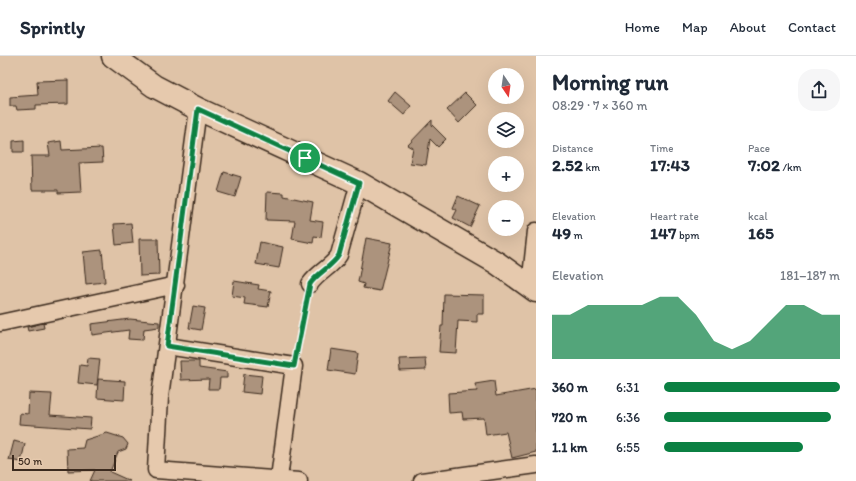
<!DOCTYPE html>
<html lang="en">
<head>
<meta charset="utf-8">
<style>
	:root { --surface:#fff; --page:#f6f6f7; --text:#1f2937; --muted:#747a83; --line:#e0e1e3; --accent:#0b8043 }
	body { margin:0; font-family:Itim,sans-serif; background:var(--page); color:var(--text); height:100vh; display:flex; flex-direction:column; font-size:15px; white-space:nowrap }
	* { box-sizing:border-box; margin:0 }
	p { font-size:13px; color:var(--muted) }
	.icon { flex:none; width:22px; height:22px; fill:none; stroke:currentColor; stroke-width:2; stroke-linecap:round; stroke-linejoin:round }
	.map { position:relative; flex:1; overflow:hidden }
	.panel { display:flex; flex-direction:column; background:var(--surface); width:320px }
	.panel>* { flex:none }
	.needle { width:26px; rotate:167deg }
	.tools { position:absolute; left:488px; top:12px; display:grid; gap:8px }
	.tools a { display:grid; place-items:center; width:36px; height:36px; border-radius:50%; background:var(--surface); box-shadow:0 4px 16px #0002; font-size:20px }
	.scale { position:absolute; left:12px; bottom:10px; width:104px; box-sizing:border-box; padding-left:4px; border:2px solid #3b2a1e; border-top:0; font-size:11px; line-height:14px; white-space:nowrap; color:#3b2a1e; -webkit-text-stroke:3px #e6c9ad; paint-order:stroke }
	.pin { position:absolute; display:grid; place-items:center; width:34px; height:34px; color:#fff; margin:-17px; border:2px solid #fff; border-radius:50%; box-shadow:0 1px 4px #0007 }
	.round { display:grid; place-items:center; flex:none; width:42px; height:42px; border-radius:16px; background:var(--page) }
	.headline { display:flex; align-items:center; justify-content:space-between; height:68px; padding:0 16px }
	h1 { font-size:22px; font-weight:800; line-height:30px }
	.stats { display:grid; grid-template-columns:repeat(3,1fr); gap:6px; height:68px; padding:4px 16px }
	.stats div { display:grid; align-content:center }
	.stats b { font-size:17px; font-weight:800 }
	.stats small { font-size:11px; font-weight:400 }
	.stats p { font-size:11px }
	.chart { height:112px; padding:8px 16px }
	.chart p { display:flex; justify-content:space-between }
	.chart svg { width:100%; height:72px; margin-top:4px; fill:var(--accent); opacity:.7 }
	ul { padding:0 16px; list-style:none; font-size:13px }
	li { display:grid; grid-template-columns:64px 48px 1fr; align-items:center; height:30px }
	li i { height:10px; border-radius:5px; background:var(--accent) }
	header { display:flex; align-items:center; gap:24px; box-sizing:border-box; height:56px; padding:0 20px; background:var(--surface); border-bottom:1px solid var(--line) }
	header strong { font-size:19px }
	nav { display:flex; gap:22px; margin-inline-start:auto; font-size:14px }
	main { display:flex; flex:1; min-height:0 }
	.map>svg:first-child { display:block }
</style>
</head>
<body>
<header>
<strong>Sprintly</strong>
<nav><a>Home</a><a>Map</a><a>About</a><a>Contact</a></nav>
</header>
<main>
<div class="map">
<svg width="536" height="425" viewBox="0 0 536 425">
	<rect width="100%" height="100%" fill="#dfc3a7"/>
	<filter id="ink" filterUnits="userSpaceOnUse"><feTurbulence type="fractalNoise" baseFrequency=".025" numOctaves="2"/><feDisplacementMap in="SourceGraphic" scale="8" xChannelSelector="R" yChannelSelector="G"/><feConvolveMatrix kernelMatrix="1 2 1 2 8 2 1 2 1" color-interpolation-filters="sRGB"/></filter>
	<g filter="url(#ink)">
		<path fill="#ac937d" stroke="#3b2a1e" d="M 68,24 L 68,48 L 36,49 L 36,53 L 17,54 L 16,50 L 10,50 L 10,41 L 38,39 L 37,25 Z
			M 395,36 L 411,50 L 404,59 L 388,45 Z
			M 465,37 L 477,49 L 459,67 L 447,54 Z
			M 432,64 L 432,69 L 446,83 L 438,91 L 430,83 L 426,109 L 410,107 L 413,92 L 408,89 Z
			M 24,84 L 24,96 L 13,96 L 13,85 Z
			M 61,85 L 62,94 L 102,92 L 103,106 L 79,107 L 81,136 L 58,137 L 58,134 L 32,134 L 31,100 L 50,100 L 48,87 Z
			M 224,116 L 241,121 L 235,141 L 218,136 Z
			M 267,136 L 284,137 L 284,140 L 313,146 L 310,164 L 323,166 L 321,181 L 314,180 L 313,187 L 292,183 L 295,165 L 266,164 Z
			M 458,140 L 480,150 L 470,171 L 453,162 L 457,154 L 453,152 Z
			M 131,167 L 133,187 L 116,189 L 114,168 Z
			M 366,182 L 392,187 L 380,235 L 363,232 L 364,228 L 358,226 Z
			M 139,183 L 158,183 L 159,219 L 140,220 Z
			M 260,186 L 283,191 L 279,212 L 256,208 Z
			M 102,194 L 105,226 L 86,228 L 83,196 Z
			M 234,225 L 259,229 L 258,233 L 271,235 L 268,251 L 244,248 L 245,242 L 232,240 Z
			M 444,238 L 484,239 L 484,258 L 477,258 L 477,266 L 458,265 L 456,297 L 439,296 L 441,270 L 443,270 Z
			M 193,250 L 205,252 L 201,274 L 189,272 Z
			M 130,263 L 159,266 L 159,271 L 144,273 L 143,284 L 128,283 L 129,274 L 92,279 L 91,268 Z
			M 43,267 L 44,272 L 28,275 L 27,271 Z
			M 331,293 L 358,297 L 355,318 L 328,314 Z
			M 88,302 L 100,303 L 97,329 L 78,327 L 80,309 L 87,310 Z
			M 425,302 L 426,314 L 400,315 L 399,303 Z
			M 180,305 L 199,305 L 199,312 L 227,316 L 227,322 L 220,322 L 219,333 L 208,333 L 209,323 L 181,324 Z
			M 244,318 L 262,320 L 260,338 L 242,336 Z
			M 98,323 L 125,325 L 124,344 L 97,342 Z
			M 494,325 L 496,340 L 536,333 L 536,396 L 512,402 L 506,376 L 486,379 L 484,362 L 463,363 L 462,356 L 449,357 L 448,337 L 477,335 L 475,328 Z
			M 29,337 L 52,338 L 50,359 L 91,362 L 90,373 L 19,368 L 20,357 L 28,358 Z
			M 107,377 L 123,382 L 128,388 L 126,393 L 118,396 L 110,416 L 130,425 L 90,425 L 95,414 L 68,415 L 67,393 L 83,392 L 85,384 Z
			M 14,385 L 25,388 L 21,406 L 9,404 Z"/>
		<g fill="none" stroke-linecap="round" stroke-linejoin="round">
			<g stroke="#3b2a1e" stroke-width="19">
				<path id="street" d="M 198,53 L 160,341 L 156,414 L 299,425
					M 310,228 C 318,216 332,211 339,199 L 359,127
					M 530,230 L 536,175
					M 0,267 L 176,229
					M 167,290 L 294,310 L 279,422
					M 422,425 L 536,409"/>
			</g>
			<g stroke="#3b2a1e" stroke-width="25">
				<path id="secondary" d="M 113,0 L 154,30 L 198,53 L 359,127 L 497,207 L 536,235"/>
			</g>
			<path stroke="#3b2a1e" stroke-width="2.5" stroke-dasharray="4 3" stroke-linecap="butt" d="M 297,296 L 307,242"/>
			<use href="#street" stroke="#e6c9ad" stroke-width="16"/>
			<use href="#secondary" stroke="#e6c9ad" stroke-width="22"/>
		</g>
	</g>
	<g fill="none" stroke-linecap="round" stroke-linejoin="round" filter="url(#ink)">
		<g stroke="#fff" stroke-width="8">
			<path id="route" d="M 198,53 L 359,127 L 339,199 C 332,211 318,216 310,228 L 294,310 L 167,290 Z"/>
		</g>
		<use href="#route" stroke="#0b8043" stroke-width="5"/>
	</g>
</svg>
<div class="tools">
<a><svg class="needle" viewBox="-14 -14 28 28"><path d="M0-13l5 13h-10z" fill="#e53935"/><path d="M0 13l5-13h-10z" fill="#747a83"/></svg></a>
<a><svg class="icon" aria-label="layers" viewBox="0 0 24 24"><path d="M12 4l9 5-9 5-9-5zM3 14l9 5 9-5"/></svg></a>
<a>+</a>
<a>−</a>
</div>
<div class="scale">50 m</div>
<div class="pin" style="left:305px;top:102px;background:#1e9e55"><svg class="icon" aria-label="arrive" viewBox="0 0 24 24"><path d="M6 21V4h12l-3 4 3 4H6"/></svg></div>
</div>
<section class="panel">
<div class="headline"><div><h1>Morning run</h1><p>08:29 · 7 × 360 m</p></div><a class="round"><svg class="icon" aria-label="share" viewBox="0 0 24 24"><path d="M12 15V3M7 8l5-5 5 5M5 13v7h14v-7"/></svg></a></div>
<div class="stats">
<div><p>Distance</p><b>2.52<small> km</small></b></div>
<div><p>Time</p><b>17:43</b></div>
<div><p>Pace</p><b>7:02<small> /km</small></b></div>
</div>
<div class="stats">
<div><p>Elevation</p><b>49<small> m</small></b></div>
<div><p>Heart rate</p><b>147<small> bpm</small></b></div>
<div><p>kcal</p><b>165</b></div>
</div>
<div class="chart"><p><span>Elevation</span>181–187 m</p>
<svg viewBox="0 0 160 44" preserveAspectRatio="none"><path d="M0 44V17L10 17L20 11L30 11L40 11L50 11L60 6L70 6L80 17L90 33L100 38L110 33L120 22L130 11L140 11L150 17L160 17V44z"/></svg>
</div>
<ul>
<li><b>360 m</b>6:31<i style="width:100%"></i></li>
<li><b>720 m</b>6:36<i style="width:95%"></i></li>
<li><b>1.1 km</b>6:55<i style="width:79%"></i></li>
</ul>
</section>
</main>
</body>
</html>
